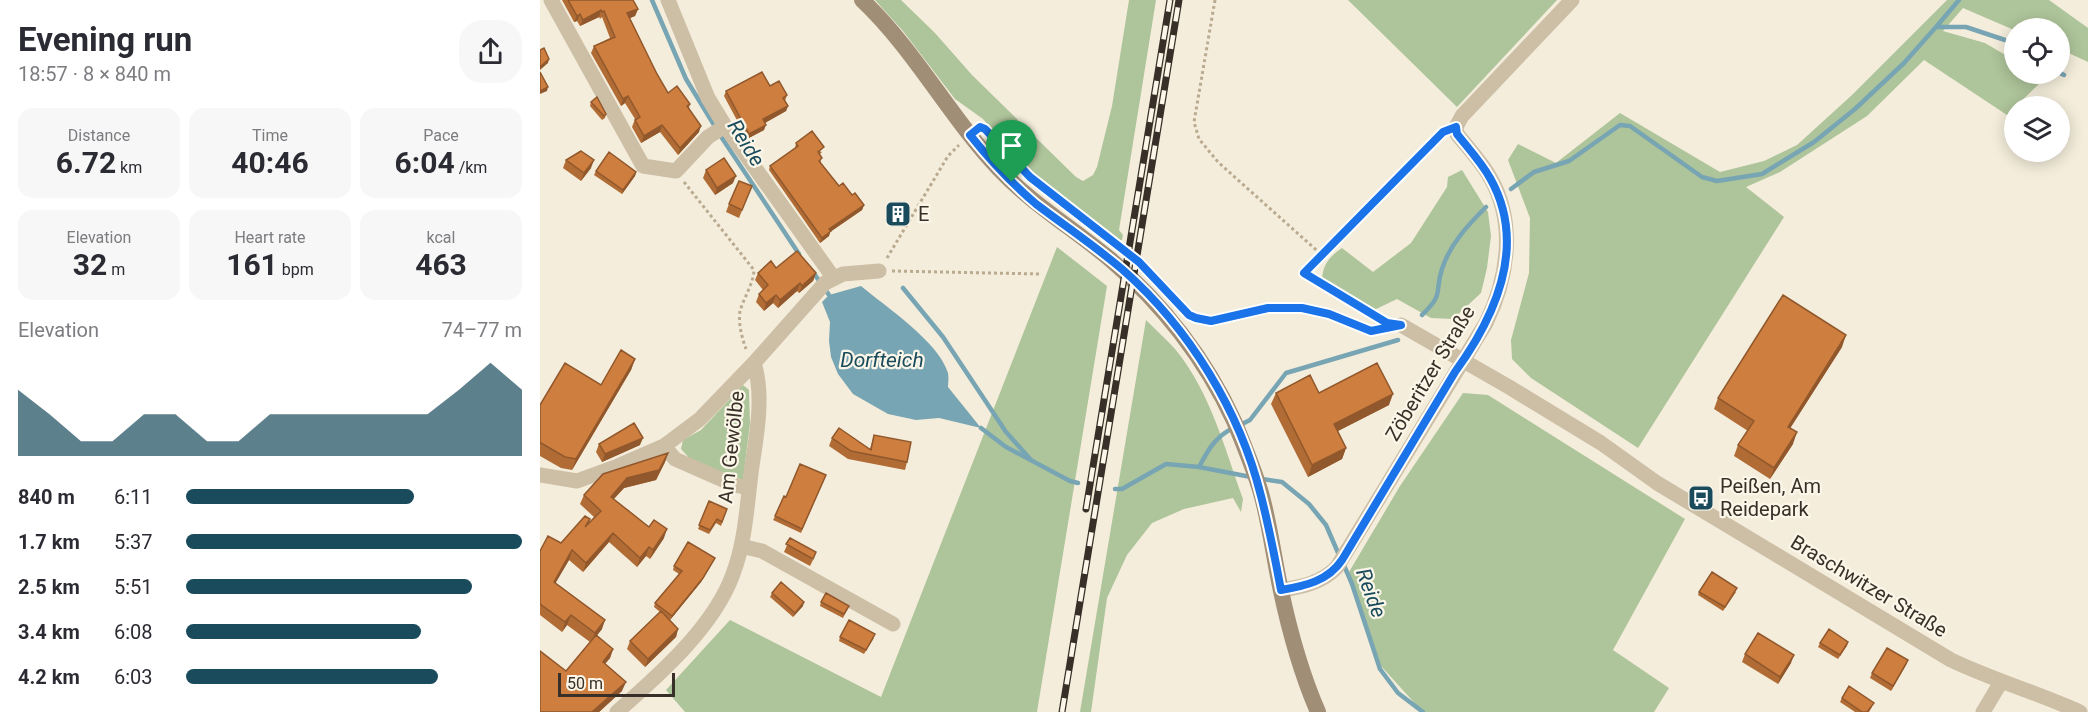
<!DOCTYPE html>
<html lang="en">
<head>
<meta charset="utf-8">
<style>
	:root { --surface:#fff; --page:#f7f7f7; --text:#2b2b33; --muted:#7c7c81; --accent:#1a4b5d }
	body { margin:0; font-family:Roboto,sans-serif; background:var(--page); color:var(--text); height:100vh; display:flex; flex-direction:column; font-size:22px; white-space:nowrap }
	* { box-sizing:border-box; margin:0 }
	p { font-size:20px; color:var(--muted) }
	.icon { flex:none; width:33px; height:33px; fill:none; stroke:currentColor; stroke-width:2; stroke-linecap:round; stroke-linejoin:round }
	.map { position:relative; flex:1; overflow:hidden }
	.side { display:flex; flex-direction:column; background:var(--surface); width:540px }
	.side>* { flex:none }
	.tools { position:absolute; left:1464px; top:18px; display:grid; gap:12px }
	.tools a { display:grid; place-items:center; width:66px; height:66px; border-radius:50%; background:var(--surface); box-shadow:0 3px 15px #0003; font-size:30px }
	.scale { position:absolute; left:18px; bottom:15px; width:117px; box-sizing:border-box; padding-left:6px; border:3px solid #383028; border-top:0; font-size:16px; line-height:21px; white-space:nowrap; color:#383028; -webkit-text-stroke:4px #fbf6e8; paint-order:stroke }
	.pin { position:absolute; display:grid; place-items:center; width:51px; height:51px; color:#fff; margin:-62px -26px; border-radius:50% 50% 50% 0; rotate:-45deg; box-shadow:0 0 6px #0007 }
	.pin .icon { rotate:45deg }
	.round { display:grid; place-items:center; flex:none; width:63px; height:63px; border-radius:24px; background:var(--page) }
	.headline { display:flex; align-items:center; justify-content:space-between; height:102px; padding:0 18px }
	h1 { font-size:33px; font-weight:700; line-height:45px }
	.stats { display:grid; grid-template-columns:repeat(3,1fr); gap:9px; height:102px; padding:6px 18px }
	.stats div { display:grid; align-content:center; border-radius:15px; background:var(--page); text-align:center }
	.stats b { font-size:30px; font-weight:700 }
	.stats small { font-size:16px; font-weight:400 }
	.stats p { font-size:16px }
	.chart { height:168px; padding:12px 18px }
	.chart p { display:flex; justify-content:space-between }
	.chart svg { width:100%; height:108px; margin-top:6px; fill:var(--accent); opacity:.7 }
	ul { padding:0 18px; list-style:none; font-size:20px }
	li { display:grid; grid-template-columns:96px 72px 1fr; align-items:center; height:45px }
	li i { height:15px; border-radius:8px; background:var(--accent) }
	main { display:flex; flex:1; min-height:0 }
	.map>svg:first-child { display:block }
</style>
</head>
<body>
<main>
<section class="side">
<div class="headline"><div><h1>Evening run</h1><p>18:57 · 8 × 840 m</p></div><a class="round"><svg class="icon" aria-label="share" viewBox="0 0 24 24"><path d="M12 15V3M7 8l5-5 5 5M5 13v7h14v-7"/></svg></a></div>
<div class="stats">
<div><p>Distance</p><b>6.72<small> km</small></b></div>
<div><p>Time</p><b>40:46</b></div>
<div><p>Pace</p><b>6:04<small> /km</small></b></div>
</div>
<div class="stats">
<div><p>Elevation</p><b>32<small> m</small></b></div>
<div><p>Heart rate</p><b>161<small> bpm</small></b></div>
<div><p>kcal</p><b>463</b></div>
</div>
<div class="chart"><p><span>Elevation</span>74–77 m</p>
<svg viewBox="0 0 160 44" preserveAspectRatio="none"><path d="M0 44V17L10 27L20 38L30 38L40 27L50 27L60 38L70 38L80 27L90 27L100 27L110 27L120 27L130 27L140 17L150 6L160 17V44z"/></svg>
</div>
<ul>
<li><b>840 m</b>6:11<i style="width:68%"></i></li>
<li><b>1.7 km</b>5:37<i style="width:100%"></i></li>
<li><b>2.5 km</b>5:51<i style="width:85%"></i></li>
<li><b>3.4 km</b>6:08<i style="width:70%"></i></li>
<li><b>4.2 km</b>6:03<i style="width:75%"></i></li>
</ul>
</section>
<div class="map">
<svg width="1548" height="712" viewBox="0 0 1548 712">
	<rect width="100%" height="100%" fill="#f4eddb"/>
	<path fill="#aec49a" d="M 335,0 L 361,0 L 395,33 L 432,75 L 536,177 L 543,181 L 553,175 L 557,167 L 572,106 L 589,0 L 616,0 L 579,230 L 583,235 L 582,240 L 577,240 L 551,218 L 506,186 L 474,155 L 443,119 L 415,99 L 363,31 Z
		M 808,0 L 1017,0 L 917,107 Z
		M 1407,0 L 1509,0 L 1548,28 L 1548,62 L 1520,49 L 1520,28 L 1474,28 L 1474,30 L 1423,8 L 1403,31 L 1445,43 L 1474,60 L 1474,74 L 1497,74 L 1505,78 L 1467,115 L 1384,60 L 1327,116 L 1240,172 L 1206,187 L 1244,217 L 1098,448 L 991,378 L 972,359 L 971,340 L 989,273 L 990,218 L 968,160 L 978,144 L 1016,163 L 1080,113 L 1180,172 L 1224,161 L 1257,145 L 1312,95 Z
		M 922,170 L 948,212 L 951,236 L 947,268 L 941,293 L 913,319 L 891,318 L 857,299 L 832,311 L 782,279 C 783,264 790,256 802,248 L 833,272 L 871,243 L 907,187 L 908,177 Z
		M 517,247 L 567,286 L 497,712 L 145,712 L 126,690 L 190,620 L 341,697 Z
		M 606,320 C 615,329 626,339 635,349 C 670,391 685,449 703,499 L 701,512 L 693,498 L 644,509 L 612,523 L 587,555 L 567,598 L 551,712 L 540,712 Z
		M 203,385 L 209,390 L 210,424 L 203,480 L 151,460 L 141,449 L 143,440 L 161,430 Z
		M 923,393 L 948,395 L 1145,519 L 1073,650 L 1129,688 L 1114,712 L 886,712 L 880,709 L 841,666 L 809,572 L 860,486 Z"/>
	<path fill="#78a5b3" d="M 321,286 C 346,307 399,342 408,373 C 409,378 408,383 408,387 L 441,428 L 399,418 L 376,420 L 348,414 L 313,394 L 298,374 L 291,357 L 289,341 L 290,322 L 282,302 L 289,295 Z"/>
	<g fill="none" stroke-linecap="round" stroke-linejoin="round">
		<path stroke="#78a5b3" stroke-width="4.5" d="M 112,0 L 146,79 L 182,138 L 259,254
			M 1396,27 L 1419,0
			M 1520,73 L 1524,75
			M 971,189 L 994,172 L 1029,161 L 1080,125 L 1090,126 L 1162,177 L 1177,181 L 1222,174 L 1274,142 L 1315,109 L 1364,63 L 1396,27 L 1426,27 L 1465,40 L 1474,46
			M 273,272 L 289,295
			M 363,288 L 403,337 L 466,432 L 491,460
			M 882,315 C 905,293 894,293 902,269 C 910,244 928,225 946,207
			M 700,425 L 710,420 L 746,373 L 858,340
			M 441,428 L 466,447 L 530,481 L 538,483
			M 659,467 C 668,450 675,437 693,428
			M 722,479 L 742,482 L 769,504 L 786,525 L 799,555
			M 575,489 L 582,489 L 626,464 L 659,467 L 711,477
			M 803,563 L 812,584 L 840,669 L 858,693 L 883,712"/>
		<path stroke="#b9aa90" stroke-width="3" stroke-dasharray="3 3" stroke-linecap="butt" d="M 675,0 L 654,122 L 659,139 L 678,162 L 782,255
			M 144,182 L 214,270 C 213,285 204,297 200,311 C 198,323 202,338 206,349
			M 347,258 L 408,156 L 419,145
			M 352,271 L 500,274
			M 644,311 L 656,318 L 671,321 L 728,308 L 762,308 L 789,314 L 831,331 L 848,327
			M 848,323 L 764,273 L 901,134"/>
		<path stroke="#cdbfa6" stroke-width="15" d="M 11,0 L 103,166 L 136,171 L 168,137 L 185,126
			M 128,0 L 168,98 L 185,126 L 293,277
			M 861,325 L 969,387 L 1061,443 L 1117,483 L 1411,660 C 1453,680 1498,693 1540,712
			M 124,446 L 135,459 L 194,485 L 209,488
			M 0,475 L 37,481 L 78,466 L 124,446 L 160,419 L 214,363 L 285,283 L 303,274 L 339,271
			M 201,546 L 222,551 L 353,624
			M 741,590 C 761,587 782,583 797,567 L 946,323 C 968,278 976,224 951,179 C 942,162 928,148 917,134 L 916,127 L 922,116 L 1032,0
			M 77,712 C 119,675 174,627 193,574 C 206,540 207,502 212,466 C 217,434 224,394 214,363
			M 1443,712 L 1461,682"/>
		<path stroke="#a18e77" stroke-width="16" d="M 322,0 C 375,50 409,116 459,169 C 492,204 534,229 571,260 C 623,304 666,360 694,421 C 704,445 714,469 721,493 C 730,525 734,559 741,591 C 750,633 761,673 778,712"/>
		<g stroke="#383028" stroke-width="7">
			<path id="rail" d="M 546,509 L 630,0
				M 522,712 L 639,0"/>
		</g>
		<use href="#rail" stroke="#fbf6e8" stroke-width="4.5" stroke-dasharray="14" stroke-linecap="butt"/>
	</g>
	<path fill="#b16c36" d="M 22,0 L 93,0 L 98,9 L 95,16 L 90,18 L 117,74 L 128,93 L 150,104 L 149,108 L 159,132 L 138,155 L 120,132 L 101,143 L 92,127 L 95,119 L 85,103 L 81,106 L 51,53 L 54,46 L 70,38 L 62,17 L 60,19 L 59,17 L 40,26 L 37,21 L 34,22 Z
		M 230,86 L 247,95 L 245,101 L 248,106 L 246,111 L 225,123 L 224,130 L 207,139 L 184,96 L 186,91 Z
		M 51,102 L 66,114 L 65,118 L 62,120 L 50,106 Z
		M 256,143 L 282,152 L 280,154 L 281,163 L 299,186 L 312,195 L 324,205 L 322,210 L 290,232 L 289,236 L 280,243 L 229,170 L 230,166 L 255,148 Z
		M 26,160 L 51,168 L 41,181 L 23,168 Z
		M 166,170 L 193,183 L 175,195 L 163,178 Z
		M 56,171 L 96,172 L 95,176 L 82,194 L 54,175 Z
		M 212,186 L 199,218 L 186,212 L 189,204 Z
		M 236,268 L 276,273 L 273,281 L 259,293 L 257,291 L 238,308 L 233,303 L 224,311 L 216,302 L 219,294 L 223,290 L 215,280 L 218,273 Z
		M 1302,347 L 1250,428 L 1253,444 L 1230,479 L 1194,456 L 1198,445 L 1208,431 L 1174,409 L 1178,398 Z
		M 95,359 L 91,370 L 32,470 L 21,468 L 0,456 L 0,405 L 61,385 Z
		M 736,393 L 779,393 L 849,405 L 798,431 L 806,448 L 802,459 L 768,477 L 731,404 Z
		M 334,435 L 367,462 L 365,470 L 308,459 L 289,446 L 292,438 L 330,449 Z
		M 59,444 L 100,445 L 62,462 L 56,452 Z
		M 128,453 L 125,462 L 116,480 L 84,488 L 74,499 L 109,527 L 124,538 L 110,559 L 106,556 L 97,567 L 69,542 L 43,572 L 29,560 L 15,583 L 62,629 L 57,635 L 73,649 L 70,658 L 65,664 L 82,691 L 59,712 L 0,712 L 26,671 L 50,642 L 27,625 L 22,632 L 0,615 L 0,551 L 21,543 L 50,519 L 48,524 L 54,517 L 40,504 L 44,495 Z
		M 286,475 L 261,533 L 233,520 L 246,497 Z
		M 169,501 L 187,509 L 181,526 L 176,523 L 169,534 L 158,529 Z
		M 250,538 L 273,560 L 270,566 L 244,552 Z
		M 175,558 L 161,582 L 130,620 L 126,616 L 138,629 L 136,637 L 105,667 L 87,649 L 90,641 L 120,612 L 114,607 L 115,603 L 139,574 L 133,570 L 134,566 Z
		M 1159,592 L 1196,592 L 1183,611 L 1158,595 Z
		M 232,593 L 263,606 L 253,617 L 230,597 Z
		M 281,602 L 307,610 L 303,618 L 280,606 Z
		M 300,637 L 334,638 L 324,654 L 299,641 Z
		M 1308,642 L 1307,646 L 1298,659 L 1278,647 L 1280,643 Z
		M 1205,654 L 1251,663 L 1238,684 L 1202,662 Z
		M 1368,660 L 1366,665 L 1351,691 L 1330,678 L 1332,673 Z
		M 1302,698 L 1332,707 L 1329,712 L 1315,712 L 1300,702 Z"/>
	<path fill="#90582c" d="M 98,9 L 95,16 L 85,20 L 87,13 Z
		M 61,10 L 59,17 L 40,26 L 43,20 Z
		M 40,14 L 37,21 L 34,22 L 37,16 Z
		M 9,59 L 8,63 L 0,70 L 0,67 Z
		M 8,87 L 7,91 L 0,94 L 0,91 Z
		M 88,96 L 85,103 L 81,106 L 83,99 Z
		M 248,106 L 246,111 L 221,125 L 223,119 Z
		M 122,125 L 120,132 L 101,143 L 104,136 Z
		M 226,125 L 224,130 L 207,139 L 209,134 Z
		M 161,126 L 159,132 L 138,155 L 140,148 Z
		M 54,160 L 51,168 L 41,181 L 44,173 Z
		M 96,172 L 95,176 L 82,194 L 83,190 Z
		M 196,176 L 193,183 L 175,195 L 177,188 Z
		M 324,205 L 322,210 L 290,232 L 289,236 L 280,243 L 282,238 L 289,229 Z
		M 276,273 L 273,281 L 259,293 L 262,286 Z
		M 260,283 L 257,291 L 238,308 L 240,300 Z
		M 236,295 L 233,303 L 224,311 L 226,303 Z
		M 1306,335 L 1302,347 L 1244,438 L 1248,427 Z
		M 95,359 L 91,370 L 32,470 L 36,459 Z
		M 853,394 L 849,405 L 790,435 L 794,424 Z
		M 1257,432 L 1253,444 L 1230,479 L 1234,468 Z
		M 103,438 L 100,445 L 62,462 L 65,454 Z
		M 806,448 L 802,459 L 768,477 L 772,465 Z
		M 128,453 L 125,462 L 116,480 L 84,488 L 67,506 L 71,497 L 87,478 Z
		M 127,529 L 124,538 L 110,559 L 113,550 Z
		M 73,533 L 69,542 L 43,572 L 46,563 Z
		M 109,547 L 106,556 L 97,567 L 100,558 Z
		M 32,550 L 29,560 L 11,591 L 14,582 Z
		M 175,558 L 161,582 L 130,620 L 132,616 Z
		M 264,602 L 263,606 L 253,617 L 255,613 Z
		M 31,615 L 27,625 L 22,632 L 25,622 Z
		M 65,620 L 62,629 L 51,643 L 55,633 Z
		M 138,629 L 136,637 L 105,667 L 108,659 Z
		M 73,649 L 70,658 L 59,671 L 63,662 Z
		M 1254,655 L 1251,663 L 1238,684 L 1240,677 Z
		M 1368,660 L 1366,665 L 1351,691 L 1353,686 Z
		M 86,682 L 82,691 L 59,712 L 52,712 Z"/>
	<path fill="#ce7e3f" stroke="#90582c" stroke-width="1.5" d="M 28,0 L 93,0 L 98,9 L 87,13 L 117,74 L 128,93 L 137,86 L 150,104 L 147,106 L 161,126 L 140,148 L 122,125 L 104,136 L 95,120 L 100,117 L 88,96 L 83,99 L 54,46 L 75,37 L 64,11 L 62,12 L 61,10 L 43,20 L 40,14 L 37,16 Z
		M 4,48 L 9,59 L 0,67 L 0,50 Z
		M 0,72 L 8,87 L 0,91 Z
		M 222,72 L 230,86 L 239,81 L 247,95 L 243,98 L 248,106 L 223,119 L 226,125 L 209,134 L 186,91 Z
		M 57,97 L 66,114 L 64,116 L 51,102 Z
		M 272,131 L 284,147 L 278,152 L 282,158 L 279,161 L 299,186 L 303,183 L 312,195 L 315,193 L 324,205 L 289,229 L 291,231 L 282,238 L 230,166 L 258,146 L 256,143 Z
		M 41,151 L 54,160 L 44,173 L 26,160 Z
		M 69,152 L 96,172 L 83,190 L 56,171 Z
		M 184,158 L 196,176 L 177,188 L 166,170 Z
		M 199,181 L 212,186 L 202,210 L 189,204 Z
		M 257,251 L 276,273 L 262,286 L 260,283 L 240,300 L 236,295 L 226,303 L 219,294 L 228,285 L 218,273 L 231,261 L 236,268 Z
		M 1243,295 L 1306,335 L 1248,427 L 1257,432 L 1234,468 L 1198,445 L 1214,421 L 1178,398 Z
		M 81,350 L 95,359 L 36,459 L 25,457 L 1,443 L 0,444 L 0,405 L 25,363 L 61,385 Z
		M 837,363 L 853,394 L 794,424 L 806,448 L 772,465 L 736,393 L 770,375 L 779,393 Z
		M 94,423 L 103,438 L 65,454 L 59,444 Z
		M 299,428 L 331,450 L 334,435 L 371,442 L 367,462 L 311,451 L 292,438 Z
		M 128,453 L 119,470 L 87,478 L 71,497 L 109,527 L 114,520 L 127,529 L 113,550 L 109,547 L 100,558 L 73,533 L 46,563 L 32,550 L 14,582 L 65,620 L 55,633 L 31,615 L 25,622 L 0,604 L 0,551 L 8,536 L 21,543 L 45,516 L 50,519 L 45,527 L 61,511 L 44,495 L 63,474 Z
		M 260,464 L 286,475 L 262,529 L 235,516 L 244,496 L 246,497 Z
		M 169,501 L 187,509 L 182,522 L 177,519 L 170,530 L 159,525 Z
		M 250,538 L 276,552 L 273,559 L 246,544 Z
		M 148,542 L 175,558 L 163,578 L 132,616 L 115,603 L 142,571 L 134,566 Z
		M 1172,572 L 1197,588 L 1185,607 L 1159,592 Z
		M 241,582 L 264,602 L 255,613 L 232,593 Z
		M 286,593 L 309,606 L 304,614 L 281,602 Z
		M 121,611 L 138,629 L 108,659 L 90,641 Z
		M 309,620 L 335,634 L 326,650 L 300,637 Z
		M 1289,629 L 1308,642 L 1300,655 L 1280,643 Z
		M 1218,633 L 1254,655 L 1240,677 L 1205,654 Z
		M 56,635 L 73,649 L 63,662 L 86,682 L 52,712 L 0,712 L 0,651 L 26,671 Z
		M 1347,648 L 1368,660 L 1353,686 L 1332,673 Z
		M 1309,686 L 1334,703 L 1327,712 L 1322,712 L 1302,698 Z"/>
	<g fill="none" stroke-linecap="round" stroke-linejoin="round">
		<g stroke="#fff" stroke-width="12">
			<path id="route" d="M 440,127 L 445,129 L 490,177 L 599,262 L 649,315 L 656,318 L 671,321 L 728,308 L 762,308 L 789,314 L 831,331 L 861,325 L 847,323 L 764,273 L 903,132 L 916,127 L 917,134 C 928,148 941,162 950,178 C 988,245 955,317 915,372 L 802,560 C 788,581 765,586 741,590 C 735,558 729,527 721,496 C 700,411 649,328 583,270 C 555,246 525,226 496,204 C 471,183 450,160 430,135 Z"/>
		</g>
		<use href="#route" stroke="#1a73e8" stroke-width="8"/>
	</g>
	<defs>
		<g id="building-square" transform="scale(1.35)"><rect x="-9" y="-9" width="18" height="18" rx="4" fill="#1a4b5d" stroke="#fbf6e8"/><path d="M-4-6H4V6H1V3H-1V6H-4ZM-2.5-4.3h1.7v1.8h-1.7ZM.8-4.3h1.7v1.8H.8ZM-2.5-1h1.7V.8h-1.7ZM.8-1h1.7V.8H.8Z" fill="#fff"/></g>
		<g id="bus-square" transform="scale(1.35)"><rect x="-9" y="-9" width="18" height="18" rx="4" fill="#1a4b5d" stroke="#fbf6e8"/><path d="M-5-6H5V4H4V6H2V4H-2V6H-4V4H-5ZM-3.5-4V0h7V-4ZM-3.5 1.2v1.5H-2V1.2ZM2 1.2v1.5H3.5V1.2Z" fill="#fff"/></g>
	</defs>
	<g fill-rule="evenodd">
		<use href="#building-square" x="358" y="214"/>
		<use href="#bus-square" x="1161" y="498"/>
	</g>
	<g text-anchor="middle" dominant-baseline="central" stroke-width="4.5" stroke-linejoin="round" paint-order="stroke">
		<g font-size="20" fill="#383028" stroke="#fbf6e8" text-anchor="start">
			<text x="378" y="214">E</text>
			<text x="1180" y="486">Peißen, Am<tspan x="1180" dy="23">Reidepark</tspan></text>
		</g>
		<g font-size="20" fill="#383028" stroke="#fbf6e8">
			<text transform="translate(890 373) rotate(-59)">Zöberitzer Straße</text>
			<text transform="translate(191 447) rotate(-84)">Am Gewölbe</text>
			<text transform="translate(1329 586) rotate(31)">Braschwitzer Straße</text>
		</g>
		<g font-size="21" font-style="italic" fill="#1a4b5d" stroke="#fbf6e8">
			<text transform="translate(206 143) rotate(58)">Reide</text>
			<text x="342" y="360">Dorfteich</text>
			<text transform="translate(831 593) rotate(70)">Reide</text>
		</g>
	</g>
</svg>
<div class="tools">
<a><svg class="icon" aria-label="locate" viewBox="0 0 24 24"><circle cx="12" cy="12" r="6"/><path d="M12 2v4M12 18v4M2 12h4M18 12h4"/></svg></a>
<a><svg class="icon" aria-label="layers" viewBox="0 0 24 24"><path d="M12 4l9 5-9 5-9-5zM3 14l9 5 9-5"/></svg></a>
</div>
<div class="scale">50 m</div>
<div class="pin" style="left:472px;top:182px;background:#1e9e55"><svg class="icon" aria-label="arrive" viewBox="0 0 24 24"><path d="M6 21V4h12l-3 4 3 4H6"/></svg></div>
</div>
</main>
</body>
</html>
